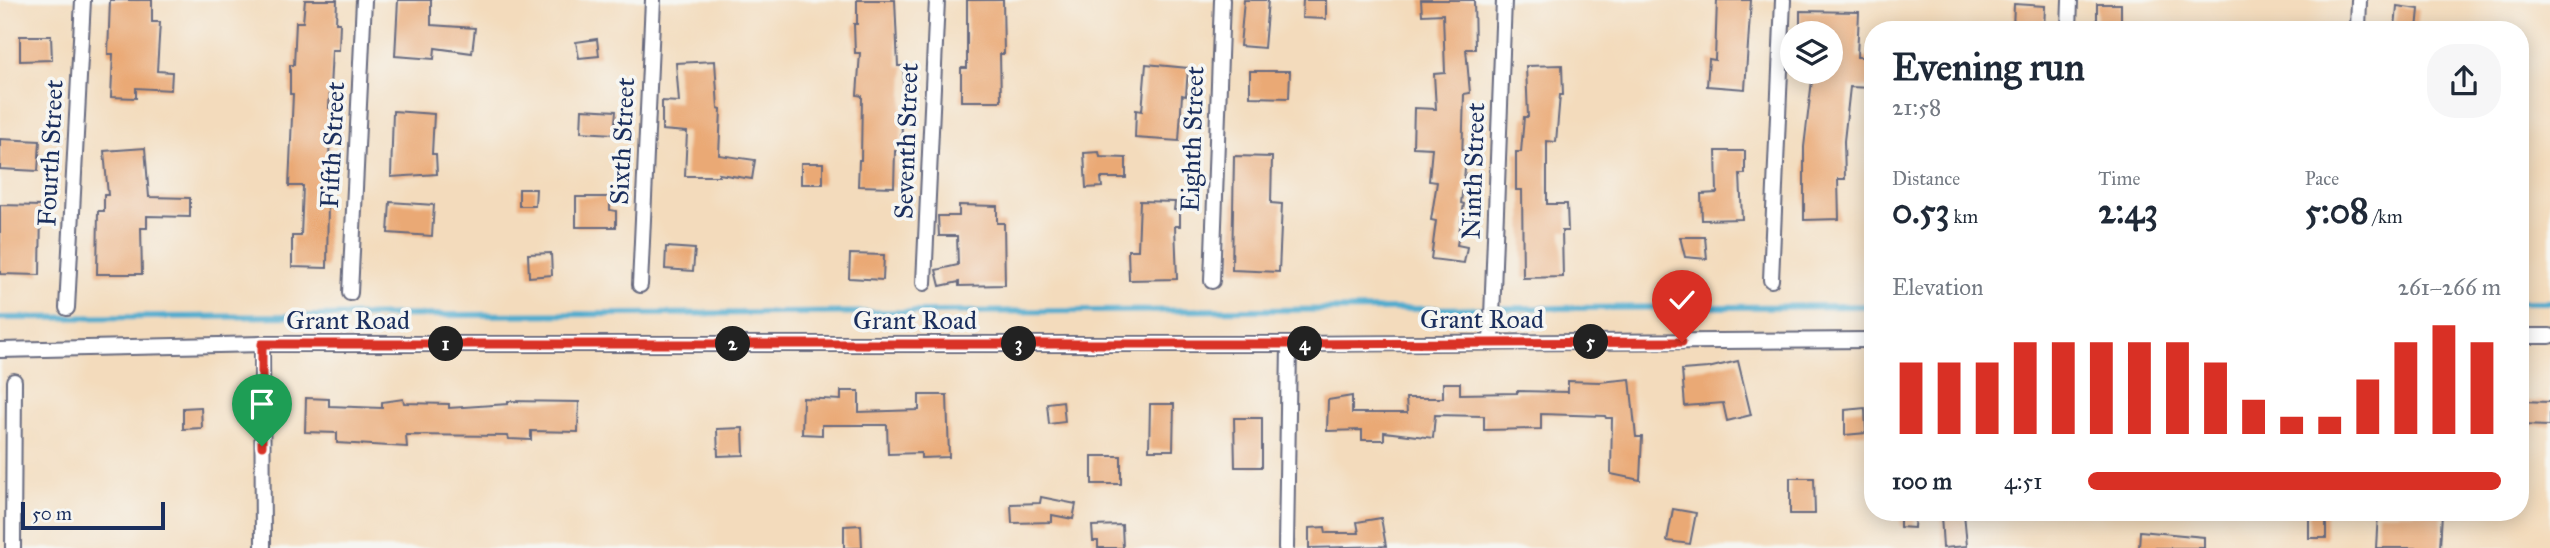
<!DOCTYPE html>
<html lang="en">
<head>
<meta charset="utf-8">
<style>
	:root { --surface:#fff; --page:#f6f6f7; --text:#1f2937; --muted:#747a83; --accent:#d93025 }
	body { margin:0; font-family:"IM FELL Great Primer",serif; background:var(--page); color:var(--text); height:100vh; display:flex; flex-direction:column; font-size:26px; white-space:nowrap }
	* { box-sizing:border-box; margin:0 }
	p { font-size:23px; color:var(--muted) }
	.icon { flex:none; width:38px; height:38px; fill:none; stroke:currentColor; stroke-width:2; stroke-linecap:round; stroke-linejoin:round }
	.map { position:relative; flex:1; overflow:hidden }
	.details { position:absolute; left:1864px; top:21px; width:665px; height:500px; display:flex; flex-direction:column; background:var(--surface); border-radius:28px; box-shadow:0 4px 18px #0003 }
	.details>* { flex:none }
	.buttons { position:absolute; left:1780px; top:21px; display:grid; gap:14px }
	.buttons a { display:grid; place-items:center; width:63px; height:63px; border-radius:50%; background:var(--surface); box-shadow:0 4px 18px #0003; font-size:35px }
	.scale { position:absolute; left:21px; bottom:18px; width:144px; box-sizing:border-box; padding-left:7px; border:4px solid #1b2f5e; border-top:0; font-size:19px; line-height:24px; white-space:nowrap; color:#1b2f5e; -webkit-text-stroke:5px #f6f6f2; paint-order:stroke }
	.pin { position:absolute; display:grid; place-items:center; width:60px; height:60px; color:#fff; margin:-72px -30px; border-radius:50% 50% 50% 0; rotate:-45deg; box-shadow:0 0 7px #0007 }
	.pin .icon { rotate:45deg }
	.km { position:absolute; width:35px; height:35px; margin:-18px; border-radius:50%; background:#222; color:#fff; font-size:19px; line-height:35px; text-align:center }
	.round { display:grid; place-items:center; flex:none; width:74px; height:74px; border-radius:28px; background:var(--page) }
	.overview { display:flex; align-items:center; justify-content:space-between; height:119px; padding:0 28px }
	h1 { font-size:38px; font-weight:700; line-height:52px }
	.stats { display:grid; grid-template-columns:repeat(3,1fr); gap:10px; height:119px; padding:7px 28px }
	.stats div { display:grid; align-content:center }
	.stats b { font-size:35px; font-weight:700 }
	.stats small { font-size:19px; font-weight:400 }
	.stats p { font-size:19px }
	.chart { height:196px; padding:14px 28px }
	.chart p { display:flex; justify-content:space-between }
	.chart svg { width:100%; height:126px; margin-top:7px; stroke:var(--accent); stroke-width:6 }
	ul { padding:0 28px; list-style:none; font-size:23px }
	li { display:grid; grid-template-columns:112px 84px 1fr; align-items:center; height:52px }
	li i { height:18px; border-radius:9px; background:var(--accent) }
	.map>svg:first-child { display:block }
</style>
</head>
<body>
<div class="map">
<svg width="2550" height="548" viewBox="0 0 2550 548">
	<rect width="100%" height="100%" fill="#f6f6f2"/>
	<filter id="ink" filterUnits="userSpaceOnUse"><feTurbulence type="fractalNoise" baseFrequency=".0143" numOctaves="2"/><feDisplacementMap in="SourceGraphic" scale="14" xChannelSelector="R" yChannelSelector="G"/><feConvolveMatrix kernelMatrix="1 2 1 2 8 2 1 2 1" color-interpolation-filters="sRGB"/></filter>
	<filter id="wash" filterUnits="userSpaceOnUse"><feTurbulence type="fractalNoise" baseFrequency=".00686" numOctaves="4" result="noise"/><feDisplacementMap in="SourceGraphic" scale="28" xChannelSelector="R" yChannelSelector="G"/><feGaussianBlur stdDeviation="1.57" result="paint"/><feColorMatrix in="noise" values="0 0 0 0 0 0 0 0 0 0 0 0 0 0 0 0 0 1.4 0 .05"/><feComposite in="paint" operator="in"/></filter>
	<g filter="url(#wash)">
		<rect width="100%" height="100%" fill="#f3dbbc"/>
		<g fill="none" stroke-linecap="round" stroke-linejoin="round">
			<path stroke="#4fabcd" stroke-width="6" d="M 2520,302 L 2550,302
				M 0,318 L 1872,306"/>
		</g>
		<g id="blocks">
			<path fill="#eaa974" d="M 110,0 L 152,0 L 152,22 L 160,22 L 157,71 L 172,72 L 171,90 L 136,88 L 136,98 L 111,97 L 113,54 L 108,54 Z
				M 305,0 L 337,0 L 336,23 L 340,23 L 339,50 L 332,50 L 329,108 L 340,109 L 340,135 L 330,135 L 328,180 L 320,180 L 320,198 L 328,199 L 327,268 L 292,267 L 292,236 L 301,236 L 303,186 L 289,186 L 293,94 L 290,94 L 290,65 L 294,65 L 296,22 L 303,22 Z
				M 398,0 L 431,0 L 431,25 L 475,28 L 472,53 L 435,48 L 434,59 L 395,56 Z
				M 857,0 L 895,0 L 898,66 L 904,66 L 901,152 L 895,151 L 894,187 L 858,186 L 859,160 L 861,160 L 862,96 L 857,95 L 860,53 L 855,53 L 854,24 L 857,24 Z
				M 967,0 L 1003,0 L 1004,54 L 1000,54 L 1001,101 L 961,101 L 961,68 L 967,68 Z
				M 1244,0 L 1268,0 L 1264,48 L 1240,46 Z
				M 1303,0 L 1326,0 L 1326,19 L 1302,18 Z
				M 1421,0 L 1474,0 L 1475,49 L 1466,49 L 1470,93 L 1464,94 L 1462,161 L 1466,161 L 1461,203 L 1464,204 L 1457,245 L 1467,247 L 1464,263 L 1431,259 L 1436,221 L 1431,220 L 1437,182 L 1429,181 L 1432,148 L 1413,147 L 1414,108 L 1436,109 L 1434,74 L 1445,73 L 1443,14 L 1422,15 Z
				M 1717,0 L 1751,0 L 1745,89 L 1707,86 L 1709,59 L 1715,60 Z
				M 2014,4 L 2045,6 L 2044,30 L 2013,30 Z
				M 2097,4 L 2121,4 L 2121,28 L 2097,27 Z
				M 2397,6 L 2419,9 L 2417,30 L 2395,28 Z
				M 1800,11 L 1859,12 L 1857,57 L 1872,57 L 1872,88 L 1850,87 L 1844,141 L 1845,179 L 1838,179 L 1839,219 L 1804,220 L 1804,147 L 1813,72 L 1830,72 L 1830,33 L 1800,33 Z
				M 20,36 L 51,36 L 52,60 L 20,61 Z
				M 597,39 L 599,56 L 579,58 L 576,42 Z
				M 715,61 L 718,108 L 721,109 L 719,155 L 755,160 L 752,179 L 719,174 L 719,176 L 685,176 L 687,132 L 662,130 L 662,101 L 679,102 L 676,63 Z
				M 1146,64 L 1188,68 L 1186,96 L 1182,95 L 1179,141 L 1135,138 L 1136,110 L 1142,111 Z
				M 1562,65 L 1563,95 L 1560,95 L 1556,142 L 1547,141 L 1547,204 L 1567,204 L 1568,231 L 1562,231 L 1563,277 L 1523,278 L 1522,190 L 1516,190 L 1516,152 L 1521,152 L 1524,117 L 1528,117 L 1526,66 Z
				M 1250,71 L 1290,71 L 1289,98 L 1250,97 Z
				M 582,109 L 616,111 L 614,134 L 581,132 Z
				M 393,111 L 434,114 L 432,154 L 436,154 L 437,174 L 391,177 Z
				M 0,139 L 40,141 L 38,171 L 0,169 Z
				M 145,148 L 149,197 L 190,198 L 190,217 L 147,216 L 147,228 L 141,228 L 142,274 L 97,274 L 98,211 L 104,211 L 104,195 L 108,195 L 104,151 Z
				M 1716,151 L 1745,151 L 1745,174 L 1740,174 L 1742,219 L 1702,220 L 1701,194 L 1717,193 Z
				M 1099,152 L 1100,157 L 1126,158 L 1126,178 L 1101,178 L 1102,187 L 1086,188 L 1084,153 Z
				M 1234,156 L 1272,157 L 1271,203 L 1282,204 L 1279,272 L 1232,270 Z
				M 801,163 L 823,163 L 823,184 L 801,184 Z
				M 519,189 L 536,189 L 535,206 L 519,206 Z
				M 576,197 L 610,197 L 610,210 L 616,211 L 616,227 L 576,227 Z
				M 1140,201 L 1175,202 L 1174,210 L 1180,211 L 1180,226 L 1175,226 L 1177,279 L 1129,280 L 1128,250 L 1138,250 Z
				M 390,202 L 434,205 L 432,236 L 388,233 Z
				M 0,205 L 41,206 L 40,275 L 0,274 Z
				M 959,205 L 997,206 L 997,223 L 1004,223 L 1005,285 L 959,286 L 959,282 L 940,286 L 936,270 L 958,265 L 957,236 L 939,236 L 938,216 L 959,216 Z
				M 1680,237 L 1705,237 L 1707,259 L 1685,257 Z
				M 666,247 L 695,249 L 693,271 L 665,269 Z
				M 551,253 L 552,275 L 529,277 L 528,254 Z
				M 850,254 L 884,255 L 883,280 L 849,278 Z
				M 1738,361 L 1751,415 L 1727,421 L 1723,403 L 1685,406 L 1682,370 L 1708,368 Z
				M 1630,379 L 1636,437 L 1642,437 L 1640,480 L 1611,474 L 1612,418 L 1606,418 L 1605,416 L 1541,414 L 1541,429 L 1484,430 L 1484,416 L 1435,415 L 1433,438 L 1384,432 L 1384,440 L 1362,440 L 1362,430 L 1327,431 L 1328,400 L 1352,396 L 1352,413 L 1407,413 L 1406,398 L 1443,398 L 1443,383 L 1460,383 L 1460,394 L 1517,393 L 1517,391 L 1568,392 L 1568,381 L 1600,382 Z
				M 841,391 L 859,391 L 859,412 L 919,410 L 919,395 L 947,395 L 949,457 L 921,458 L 921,453 L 888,454 L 887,425 L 822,425 L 822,435 L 802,434 L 803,398 L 841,400 Z
				M 306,398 L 329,399 L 329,406 L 382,408 L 382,402 L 403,399 L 404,403 L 449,404 L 449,408 L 508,404 L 508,401 L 579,402 L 578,432 L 531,431 L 531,440 L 509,439 L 508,436 L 406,435 L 407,447 L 337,443 L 337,433 L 305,432 Z
				M 1063,401 L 1065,422 L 1049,424 L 1047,403 Z
				M 2520,401 L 2550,402 L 2550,426 L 2520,425 Z
				M 1150,404 L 1174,404 L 1173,450 L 1149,450 Z
				M 201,407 L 202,428 L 183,429 L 183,408 Z
				M 1865,408 L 1866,433 L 1845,435 L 1845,410 Z
				M 1234,418 L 1262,418 L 1262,467 L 1235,467 Z
				M 743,428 L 744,455 L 718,456 L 717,429 Z
				M 1092,456 L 1121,456 L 1121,484 L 1092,484 Z
				M 1790,478 L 1814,478 L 1815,514 L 1790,514 Z
				M 1041,497 L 1076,504 L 1073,519 L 1052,515 L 1052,522 L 1012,523 L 1011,504 L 1040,503 Z
				M 1673,509 L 1696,513 L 1690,544 L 1667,541 Z
				M 1900,513 L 1915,513 L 1914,528 L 1900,527 Z
				M 1964,513 L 1967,546 L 1943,548 L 1941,515 Z
				M 2309,513 L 2326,513 L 2326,538 L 2309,538 Z
				M 2378,513 L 2442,513 L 2440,548 L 2376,548 Z
				M 1381,518 L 1386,546 L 1309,548 L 1309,528 L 1325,527 L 1326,533 L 1359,533 L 1357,522 Z
				M 861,525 L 862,548 L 844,548 L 844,526 Z
				M 1122,525 L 1123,548 L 1098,548 L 1098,541 L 1093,541 L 1092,526 Z
				M 2140,531 L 2204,537 L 2204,548 L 2139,548 Z"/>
		</g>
	</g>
	<g filter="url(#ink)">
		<use href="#blocks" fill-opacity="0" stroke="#676b7f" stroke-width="2"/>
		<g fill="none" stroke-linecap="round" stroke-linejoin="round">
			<g stroke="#676b7f" stroke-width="18">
				<path id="minor" d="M 2069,30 L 2070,0
					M 2358,30 L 2359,0
					M 1771,280 L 1783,0
					M 1212,281 L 1222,0
					M 924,283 L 937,0
					M 640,285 L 653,0
					M 350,293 L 364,0
					M 67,308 L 83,0
					M 2520,336 L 2550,336
					M 1491,343 L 1504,0
					M 262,344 L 263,548
					M 0,350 L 262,344 L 1289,344 L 1872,340
					M 13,548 L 14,381
					M 1286,548 L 1289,344"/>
			</g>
			<use href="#minor" stroke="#fff" stroke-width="14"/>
		</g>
	</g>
	<g fill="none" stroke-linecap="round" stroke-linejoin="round" filter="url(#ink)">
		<g stroke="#fff" stroke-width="14">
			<path id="route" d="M 262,446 L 262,344 L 1289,344 L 1682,342"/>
		</g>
		<use href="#route" stroke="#d93025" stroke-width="9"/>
	</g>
	<g text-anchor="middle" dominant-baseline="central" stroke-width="7" stroke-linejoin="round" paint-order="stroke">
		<g font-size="26" fill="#1b2f5e" stroke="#f6f6f2">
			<text transform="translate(1192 139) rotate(-88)">Eighth Street</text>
			<text transform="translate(622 141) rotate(-87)">Sixth Street</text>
			<text transform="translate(906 141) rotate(-88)">Seventh Street</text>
			<text transform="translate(332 145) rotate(-87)">Fifth Street</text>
			<text transform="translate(50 153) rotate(-87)">Fourth Street</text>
			<text transform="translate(1473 171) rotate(-88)">Ninth Street</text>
			<text x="1482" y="319">Grant Road</text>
			<text x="348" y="320">Grant Road</text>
			<text x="915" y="320">Grant Road</text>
		</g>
	</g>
</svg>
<div class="buttons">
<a><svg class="icon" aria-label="layers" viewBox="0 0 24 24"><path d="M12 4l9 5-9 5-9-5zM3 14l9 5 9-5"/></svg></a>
</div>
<div class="scale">50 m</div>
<div class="pin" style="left:262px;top:446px;background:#1e9e55"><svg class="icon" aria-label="arrive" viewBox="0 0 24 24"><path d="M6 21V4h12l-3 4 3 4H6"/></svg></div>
<div class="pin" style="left:1682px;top:342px;background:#d93025"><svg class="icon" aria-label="check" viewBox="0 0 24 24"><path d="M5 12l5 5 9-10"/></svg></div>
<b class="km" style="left:446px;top:344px">1</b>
<b class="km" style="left:733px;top:344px">2</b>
<b class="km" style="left:1019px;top:344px">3</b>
<b class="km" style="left:1305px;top:344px">4</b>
<b class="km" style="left:1591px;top:342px">5</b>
<section class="details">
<div class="overview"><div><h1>Evening run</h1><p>21:58</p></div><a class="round"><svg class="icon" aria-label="share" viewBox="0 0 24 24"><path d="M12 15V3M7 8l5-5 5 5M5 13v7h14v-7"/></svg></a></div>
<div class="stats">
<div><p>Distance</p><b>0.53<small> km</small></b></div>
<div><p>Time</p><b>2:43</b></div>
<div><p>Pace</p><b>5:08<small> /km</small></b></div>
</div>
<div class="chart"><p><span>Elevation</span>261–266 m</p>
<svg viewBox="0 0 160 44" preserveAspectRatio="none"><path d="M5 44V19M15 44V19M25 44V19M35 44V12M45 44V12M55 44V12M65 44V12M75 44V12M85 44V19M95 44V32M105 44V38M115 44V38M125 44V25M135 44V12M145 44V6M155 44V12"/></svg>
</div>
<ul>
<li><b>100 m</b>4:51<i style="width:100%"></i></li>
</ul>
</section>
</div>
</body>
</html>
